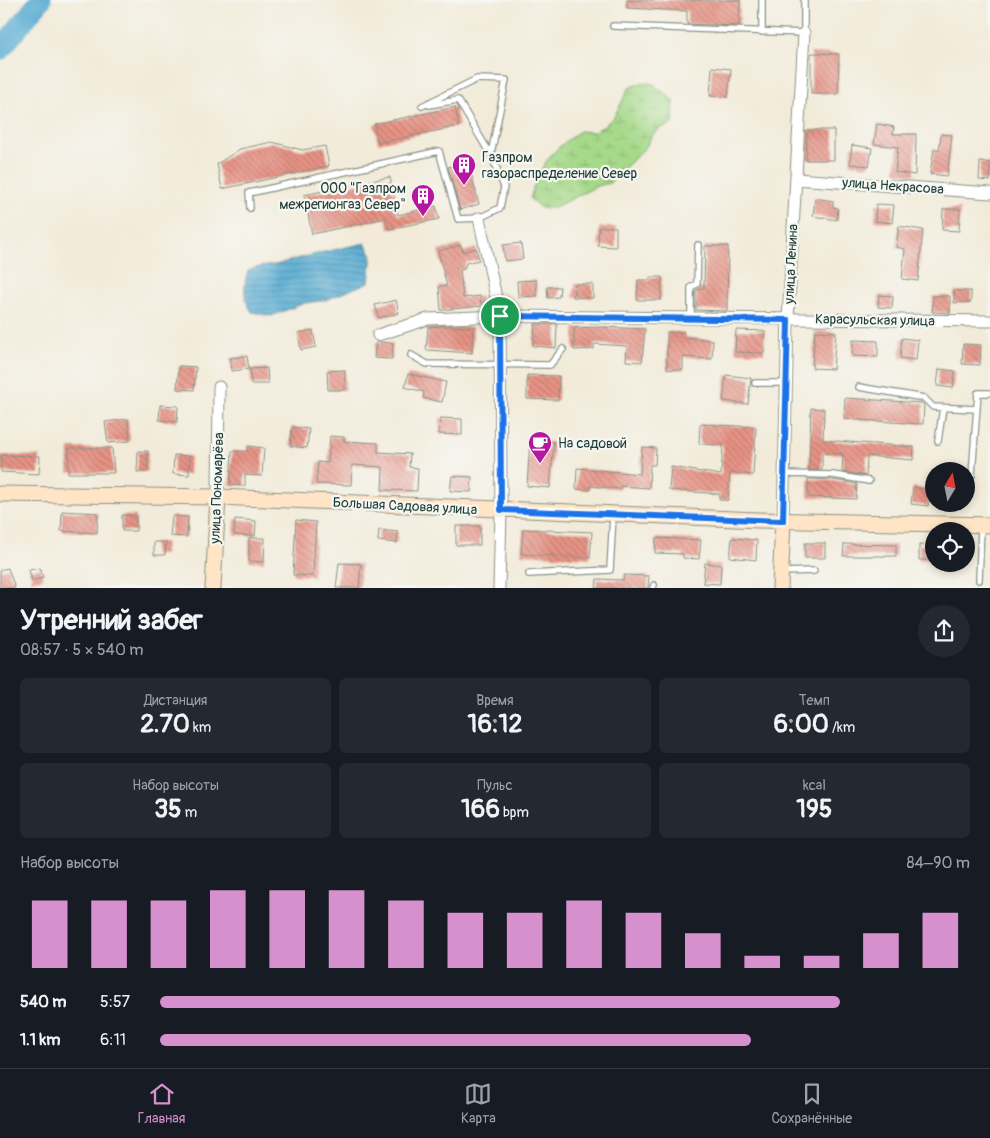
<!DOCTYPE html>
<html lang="ru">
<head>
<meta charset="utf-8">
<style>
	:root { --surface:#171b24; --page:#242831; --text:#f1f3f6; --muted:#9ea1a6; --line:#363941; --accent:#d690ce }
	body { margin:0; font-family:Pangolin,sans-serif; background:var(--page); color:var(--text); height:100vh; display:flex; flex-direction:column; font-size:19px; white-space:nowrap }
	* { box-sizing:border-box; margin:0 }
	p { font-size:16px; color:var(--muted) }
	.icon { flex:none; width:28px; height:28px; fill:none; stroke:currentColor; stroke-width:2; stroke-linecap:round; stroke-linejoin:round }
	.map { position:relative; height:588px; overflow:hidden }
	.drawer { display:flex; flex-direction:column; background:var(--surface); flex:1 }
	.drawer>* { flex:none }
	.needle { width:32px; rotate:10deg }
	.fabs { position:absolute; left:925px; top:462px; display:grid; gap:10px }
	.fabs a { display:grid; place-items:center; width:50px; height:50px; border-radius:50%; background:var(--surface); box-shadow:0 2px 8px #0003; font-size:25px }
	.pin { position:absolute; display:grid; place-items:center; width:42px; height:42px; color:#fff; margin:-21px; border:2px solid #fff; border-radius:50%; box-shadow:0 1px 5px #0007 }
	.round { display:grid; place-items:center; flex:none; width:52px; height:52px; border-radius:26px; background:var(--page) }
	.head { display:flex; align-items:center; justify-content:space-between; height:85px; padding:0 20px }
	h1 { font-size:28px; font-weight:700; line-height:38px }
	.stats { display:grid; grid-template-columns:repeat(3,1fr); gap:8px; height:85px; padding:5px 20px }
	.stats div { display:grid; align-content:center; border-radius:8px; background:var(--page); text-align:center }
	.stats b { font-size:25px; font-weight:700 }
	.stats small { font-size:14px; font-weight:400 }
	.stats p { font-size:14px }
	.chart { height:140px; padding:10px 20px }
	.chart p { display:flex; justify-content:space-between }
	.chart svg { width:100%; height:90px; margin-top:5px; stroke:var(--accent); stroke-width:6 }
	ul { padding:0 20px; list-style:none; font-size:16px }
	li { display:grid; grid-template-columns:80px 60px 1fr; align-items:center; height:38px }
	li i { height:12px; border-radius:6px; background:var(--accent) }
	.dock { display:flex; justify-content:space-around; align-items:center; height:70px; border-top:1px solid var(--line); background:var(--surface); font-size:14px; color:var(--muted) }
	.dock a { display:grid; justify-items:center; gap:2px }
	.dock .on { color:var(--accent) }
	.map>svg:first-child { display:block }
</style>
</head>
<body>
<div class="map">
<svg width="990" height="588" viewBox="0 0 990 588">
	<defs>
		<pattern id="wetland-marsh" width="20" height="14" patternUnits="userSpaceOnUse" patternTransform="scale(1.25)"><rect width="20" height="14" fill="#a6d989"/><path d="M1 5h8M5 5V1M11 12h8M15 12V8" fill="none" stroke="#8ebb77"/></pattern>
		<pattern id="water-rules" width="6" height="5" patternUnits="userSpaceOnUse" patternTransform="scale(1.25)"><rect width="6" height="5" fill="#57abd2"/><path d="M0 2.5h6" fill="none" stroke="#478cab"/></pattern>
		<pattern id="building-back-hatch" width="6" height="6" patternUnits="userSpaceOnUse" patternTransform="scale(1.25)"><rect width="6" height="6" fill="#e89385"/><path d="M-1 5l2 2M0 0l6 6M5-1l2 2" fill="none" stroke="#bb796e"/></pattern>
	</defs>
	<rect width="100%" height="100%" fill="#f6f6f2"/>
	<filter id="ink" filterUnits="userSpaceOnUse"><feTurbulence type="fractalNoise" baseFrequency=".02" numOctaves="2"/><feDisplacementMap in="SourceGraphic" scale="10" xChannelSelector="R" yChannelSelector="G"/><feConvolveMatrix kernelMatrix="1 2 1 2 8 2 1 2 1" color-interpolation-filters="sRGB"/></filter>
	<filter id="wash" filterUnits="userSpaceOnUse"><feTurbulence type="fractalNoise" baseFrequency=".0096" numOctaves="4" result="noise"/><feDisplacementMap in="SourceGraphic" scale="20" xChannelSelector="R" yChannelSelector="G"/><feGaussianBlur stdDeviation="1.12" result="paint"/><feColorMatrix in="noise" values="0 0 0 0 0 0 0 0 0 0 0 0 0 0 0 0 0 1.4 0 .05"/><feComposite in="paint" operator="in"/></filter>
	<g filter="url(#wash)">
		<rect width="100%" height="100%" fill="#f2ebd9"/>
		<path fill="url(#wetland-marsh)" stroke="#628b5e" d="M 644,82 L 653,84 L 674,101 L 673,124 L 661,128 L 651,136 L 646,147 L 610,183 L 597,186 L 553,208 L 541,208 L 530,199 C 539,165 551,151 580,131 L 593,132 L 604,126 L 614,117 L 629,88 Z"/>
		<path fill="url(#water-rules)" stroke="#3b7483" d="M 365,243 L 372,255 L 369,282 L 326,300 L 305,303 L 271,316 L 252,312 C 243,299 243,286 248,271 C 259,265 270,267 282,263 C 309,255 337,249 365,243 Z"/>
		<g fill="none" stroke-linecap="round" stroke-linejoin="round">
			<path stroke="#57abd2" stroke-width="21" d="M 0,50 L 41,0"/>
		</g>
		<g id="blocks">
			<path fill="url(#building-back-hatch)" d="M 627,0 L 740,0 L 739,26 L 687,24 L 687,11 L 627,8 Z
				M 811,53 L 839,54 L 838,94 L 811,94 Z
				M 712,67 L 731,69 L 728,97 L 710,96 Z
				M 455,107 L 459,126 L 378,143 L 374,124 Z
				M 877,124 L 894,127 L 893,134 L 916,134 L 915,175 L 895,172 L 898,147 L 874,144 Z
				M 807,130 L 834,130 L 834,160 L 806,160 Z
				M 941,134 L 952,135 L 947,176 L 930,174 L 934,149 L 939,150 Z
				M 272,142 L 302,150 L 325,146 L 329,166 L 222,189 L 217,164 L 240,149 Z
				M 852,145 L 872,148 L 869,166 L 850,164 Z
				M 468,162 L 479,204 L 460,210 L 448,167 Z
				M 980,162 L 990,163 L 990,181 L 979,180 Z
				M 390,177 L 398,215 L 436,206 L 439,219 L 389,229 L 386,218 L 312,234 L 304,195 Z
				M 815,198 L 833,201 L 833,207 L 838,208 L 837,220 L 813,216 Z
				M 876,204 L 894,205 L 892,223 L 875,221 Z
				M 943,209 L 960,209 L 959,231 L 942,230 Z
				M 899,226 L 923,230 L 918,281 L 902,279 L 905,249 L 896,247 Z
				M 599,227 L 616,227 L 616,247 L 598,246 Z
				M 521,243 L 523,259 L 505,261 L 503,245 Z
				M 461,245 L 463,252 L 476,248 L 479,260 L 466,263 L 464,269 L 460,270 L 463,298 L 480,296 L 481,306 L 441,310 L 439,286 L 447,286 L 438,251 Z
				M 705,246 L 728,246 L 727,311 L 696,310 L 696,290 L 704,288 Z
				M 650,277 L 662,277 L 661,300 L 637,300 L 638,280 L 650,280 Z
				M 536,280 L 537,296 L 518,297 L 517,281 Z
				M 575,284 L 593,284 L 593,298 L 573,297 Z
				M 547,287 L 560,287 L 559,297 L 548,298 Z
				M 954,291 L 971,291 L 971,302 L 954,303 Z
				M 879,295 L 893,296 L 892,308 L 878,307 Z
				M 933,296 L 950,296 L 950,313 L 932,312 Z
				M 396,300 L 399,313 L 379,318 L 375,305 Z
				M 535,324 L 557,324 L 556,348 L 533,346 Z
				M 446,326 L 473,327 L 472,353 L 426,350 L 428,327 Z
				M 600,327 L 645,329 L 642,362 L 626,361 L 627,346 L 594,344 L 594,349 L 574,350 L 574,328 Z
				M 313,330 L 316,347 L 301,350 L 298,333 Z
				M 736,330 L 765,331 L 764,353 L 735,352 Z
				M 815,331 L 836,332 L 833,369 L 812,368 Z
				M 667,332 L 684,332 L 684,337 L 713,340 L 712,359 L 683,357 L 683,370 L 667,369 Z
				M 902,338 L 918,340 L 916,360 L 900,358 Z
				M 853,340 L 878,341 L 878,357 L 852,356 Z
				M 376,342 L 393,343 L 392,359 L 374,358 Z
				M 963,344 L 981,345 L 980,365 L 962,364 Z
				M 247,356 L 249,369 L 232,371 L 230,358 Z
				M 179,366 L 196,367 L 194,390 L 177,389 Z
				M 267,368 L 268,384 L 251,384 L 250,369 Z
				M 939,369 L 955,371 L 953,388 L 937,386 Z
				M 345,370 L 345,390 L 328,390 L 327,371 Z
				M 408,374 L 446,382 L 442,402 L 423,398 L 424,392 L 405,387 Z
				M 527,375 L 559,376 L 558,400 L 527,399 Z
				M 726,375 L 751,378 L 748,404 L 723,401 Z
				M 845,398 L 922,403 L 924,405 L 923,424 L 844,419 Z
				M 160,405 L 178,406 L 177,422 L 159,420 Z
				M 811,408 L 824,409 L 823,440 L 914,447 L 913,460 L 867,456 L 866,476 L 842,472 L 843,454 L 822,453 L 822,470 L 809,470 Z
				M 440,418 L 462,419 L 462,435 L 439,434 Z
				M 128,419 L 130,441 L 108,443 L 105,422 Z
				M 700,424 L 756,427 L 753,475 L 730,473 L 728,500 L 719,500 L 720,494 L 669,490 L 671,467 L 721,475 L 723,445 L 699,444 Z
				M 292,427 L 309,429 L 307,448 L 290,446 Z
				M 330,436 L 344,437 L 344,441 L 378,443 L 378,452 L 410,454 L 409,467 L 418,468 L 417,491 L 382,490 L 383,467 L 352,465 L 351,485 L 316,484 L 318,462 L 328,463 Z
				M 530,440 L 554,442 L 550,488 L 527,486 Z
				M 248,446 L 264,448 L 262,476 L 245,475 L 245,486 L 230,485 L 232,451 L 247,451 Z
				M 642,447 L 656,448 L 655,465 L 650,465 L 649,488 L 620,486 L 620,489 L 590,486 L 590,490 L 576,489 L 577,468 L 640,474 Z
				M 69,448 L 112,448 L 114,473 L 68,473 Z
				M 138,451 L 148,451 L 147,472 L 137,472 Z
				M 1,455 L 40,456 L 39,474 L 1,472 Z
				M 174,455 L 190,456 L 189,475 L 173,474 Z
				M 452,476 L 472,477 L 471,492 L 450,491 Z
				M 808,479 L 833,480 L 857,484 L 856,499 L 808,497 Z
				M 913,487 L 931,490 L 928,506 L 911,504 Z
				M 62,511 L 98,513 L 97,533 L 61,531 Z
				M 122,515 L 136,516 L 136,531 L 122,531 Z
				M 172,516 L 188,517 L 187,537 L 170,536 Z
				M 235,519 L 256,521 L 255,536 L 234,535 Z
				M 296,520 L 316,522 L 313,576 L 293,575 Z
				M 456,526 L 480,526 L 480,545 L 456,545 Z
				M 523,529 L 592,532 L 590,558 L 521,554 Z
				M 379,530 L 398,532 L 397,543 L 378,541 Z
				M 249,538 L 265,538 L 264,562 L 249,561 Z
				M 656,538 L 701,540 L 699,559 L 683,558 L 683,554 L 655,553 Z
				M 732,538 L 757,540 L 756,560 L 730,557 Z
				M 154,542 L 166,542 L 165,555 L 154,555 Z
				M 805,543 L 825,543 L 825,558 L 805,558 Z
				M 844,544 L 896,545 L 896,556 L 843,556 Z
				M 919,545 L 934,546 L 934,560 L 919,560 Z
				M 339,563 L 361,564 L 359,588 L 336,588 Z
				M 705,563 L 721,565 L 720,584 L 703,583 Z
				M 8,568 L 15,588 L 0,588 L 0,570 Z
				M 40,568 L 43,578 L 32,581 L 29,570 Z
				M 624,575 L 649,576 L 648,588 L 596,588 L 597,579 L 623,580 Z"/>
		</g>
	</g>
	<g filter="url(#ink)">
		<use href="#blocks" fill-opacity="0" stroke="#889486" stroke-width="1"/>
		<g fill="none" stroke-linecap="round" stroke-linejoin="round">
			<g stroke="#889486" stroke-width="8">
				<path id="lane" d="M 613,26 L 804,33 L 804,0
					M 762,32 L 762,0
					M 429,105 L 458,100 L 492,157
					M 250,208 L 249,193 L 439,151 L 458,219 L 479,218 L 500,208 L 504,187 L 491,154 L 506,80 L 477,79 L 422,106
					M 691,317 L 691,287 L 697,284 L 698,245
					M 411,355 L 427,364 L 550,365 L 563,349
					M 755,383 L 787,383
					M 859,387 L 924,398 L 933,407 L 977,409
					M 938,441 L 943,408
					M 784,474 L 833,475 L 869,481
					M 972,475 L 978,393 L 990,393
					M 781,572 L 814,571
					M 529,574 L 610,570 L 613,515
					M 979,580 L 981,527
					M 653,588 L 654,585"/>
			</g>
			<g stroke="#889486" stroke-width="13">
				<path id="street" d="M 796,179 L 990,193
					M 479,218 L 500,316 L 990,321
					M 378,335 L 428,319 L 500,316 L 501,511 L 499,588
					M 218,497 L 219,387
					M 783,521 L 788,319 L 804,33"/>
			</g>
			<g stroke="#889486" stroke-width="17">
				<path id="secondary" d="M 0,494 L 218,497 L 758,520 L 990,525
					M 213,588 L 218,497
					M 780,588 L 783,521"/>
			</g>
			<use href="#lane" stroke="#fff" stroke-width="5.5"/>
			<use href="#street" stroke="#fff" stroke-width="11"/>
			<use href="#secondary" stroke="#ffe4c6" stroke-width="15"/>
		</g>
	</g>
	<g fill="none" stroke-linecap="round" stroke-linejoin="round" filter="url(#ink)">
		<g stroke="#fff" stroke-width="10">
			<path id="route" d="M 500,316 L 788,320 L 783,521 L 501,510 Z"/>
		</g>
		<use href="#route" stroke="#1a73e8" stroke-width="6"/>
	</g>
	<defs>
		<g id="building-pin" transform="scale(1.25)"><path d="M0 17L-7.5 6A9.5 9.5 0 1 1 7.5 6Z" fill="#b5179e" stroke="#f6f6f2"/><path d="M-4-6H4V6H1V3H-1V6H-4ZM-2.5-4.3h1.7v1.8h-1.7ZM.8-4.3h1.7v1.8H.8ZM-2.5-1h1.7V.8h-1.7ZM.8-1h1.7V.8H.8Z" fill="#fff"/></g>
		<g id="cafe-pin" transform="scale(1.25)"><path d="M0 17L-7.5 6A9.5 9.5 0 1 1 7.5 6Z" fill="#b5179e" stroke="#f6f6f2"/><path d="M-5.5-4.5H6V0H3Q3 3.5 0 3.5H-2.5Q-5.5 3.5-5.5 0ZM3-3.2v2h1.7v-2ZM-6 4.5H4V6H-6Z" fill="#fff"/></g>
	</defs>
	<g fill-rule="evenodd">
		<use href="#building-pin" x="464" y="165"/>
		<use href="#building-pin" x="423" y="196"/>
		<use href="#cafe-pin" x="540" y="443"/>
	</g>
	<g text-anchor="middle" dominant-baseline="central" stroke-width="4.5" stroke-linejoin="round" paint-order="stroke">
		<g font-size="14" fill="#1f3d34" stroke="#f6f6f2" text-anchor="start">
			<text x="482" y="157">Газпром<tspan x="482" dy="16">газораспределение Север</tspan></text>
			<text x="406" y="188" text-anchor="end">ООО "Газпром<tspan x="406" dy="16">межрегионгаз Север"</tspan></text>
			<text x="558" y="443">На садовой</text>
		</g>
		<g font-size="14" fill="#1f3d34" stroke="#f6f6f2">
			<text transform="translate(893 186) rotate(4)">улица Некрасова</text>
			<text transform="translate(791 264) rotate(-87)">улица Ленина</text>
			<text transform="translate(875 320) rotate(1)">Карасульская улица</text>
			<text transform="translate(217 488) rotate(-88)">улица Пономарёва</text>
			<text transform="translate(405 506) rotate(3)">Большая Садовая улица</text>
		</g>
	</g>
</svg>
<div class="fabs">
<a><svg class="needle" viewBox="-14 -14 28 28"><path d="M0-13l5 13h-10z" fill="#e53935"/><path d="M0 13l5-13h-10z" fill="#9ea1a6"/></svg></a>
<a><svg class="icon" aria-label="locate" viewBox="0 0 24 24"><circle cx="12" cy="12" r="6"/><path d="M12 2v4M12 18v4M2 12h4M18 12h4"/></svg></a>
</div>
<div class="pin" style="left:500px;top:316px;background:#1e9e55"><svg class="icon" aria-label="arrive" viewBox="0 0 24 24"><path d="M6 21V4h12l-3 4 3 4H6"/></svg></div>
</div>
<section class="drawer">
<div class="head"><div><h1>Утренний забег</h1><p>08:57 · 5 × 540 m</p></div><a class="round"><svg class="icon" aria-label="share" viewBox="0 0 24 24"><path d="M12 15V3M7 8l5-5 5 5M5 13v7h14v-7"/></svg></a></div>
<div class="stats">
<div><p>Дистанция</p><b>2.70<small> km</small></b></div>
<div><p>Время</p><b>16:12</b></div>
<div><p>Темп</p><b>6:00<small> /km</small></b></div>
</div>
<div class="stats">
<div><p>Набор высоты</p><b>35<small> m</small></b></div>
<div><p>Пульс</p><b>166<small> bpm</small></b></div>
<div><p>kcal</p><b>195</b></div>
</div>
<div class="chart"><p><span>Набор высоты</span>84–90 m</p>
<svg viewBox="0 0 160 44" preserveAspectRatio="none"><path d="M5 44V11M15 44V11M25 44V11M35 44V6M45 44V6M55 44V6M65 44V11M75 44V17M85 44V17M95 44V11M105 44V17M115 44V27M125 44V38M135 44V38M145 44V27M155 44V17"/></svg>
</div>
<ul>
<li><b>540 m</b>5:57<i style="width:84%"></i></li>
<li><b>1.1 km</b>6:11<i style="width:73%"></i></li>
</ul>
</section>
<nav class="dock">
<a class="on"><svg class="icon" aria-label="home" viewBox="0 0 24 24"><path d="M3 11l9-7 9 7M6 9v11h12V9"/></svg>Главная</a>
<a><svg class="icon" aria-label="map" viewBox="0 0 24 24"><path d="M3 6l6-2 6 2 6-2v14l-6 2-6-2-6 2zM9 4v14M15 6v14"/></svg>Карта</a>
<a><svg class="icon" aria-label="saved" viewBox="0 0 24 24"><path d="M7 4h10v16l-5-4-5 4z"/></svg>Сохранённые</a>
</nav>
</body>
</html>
